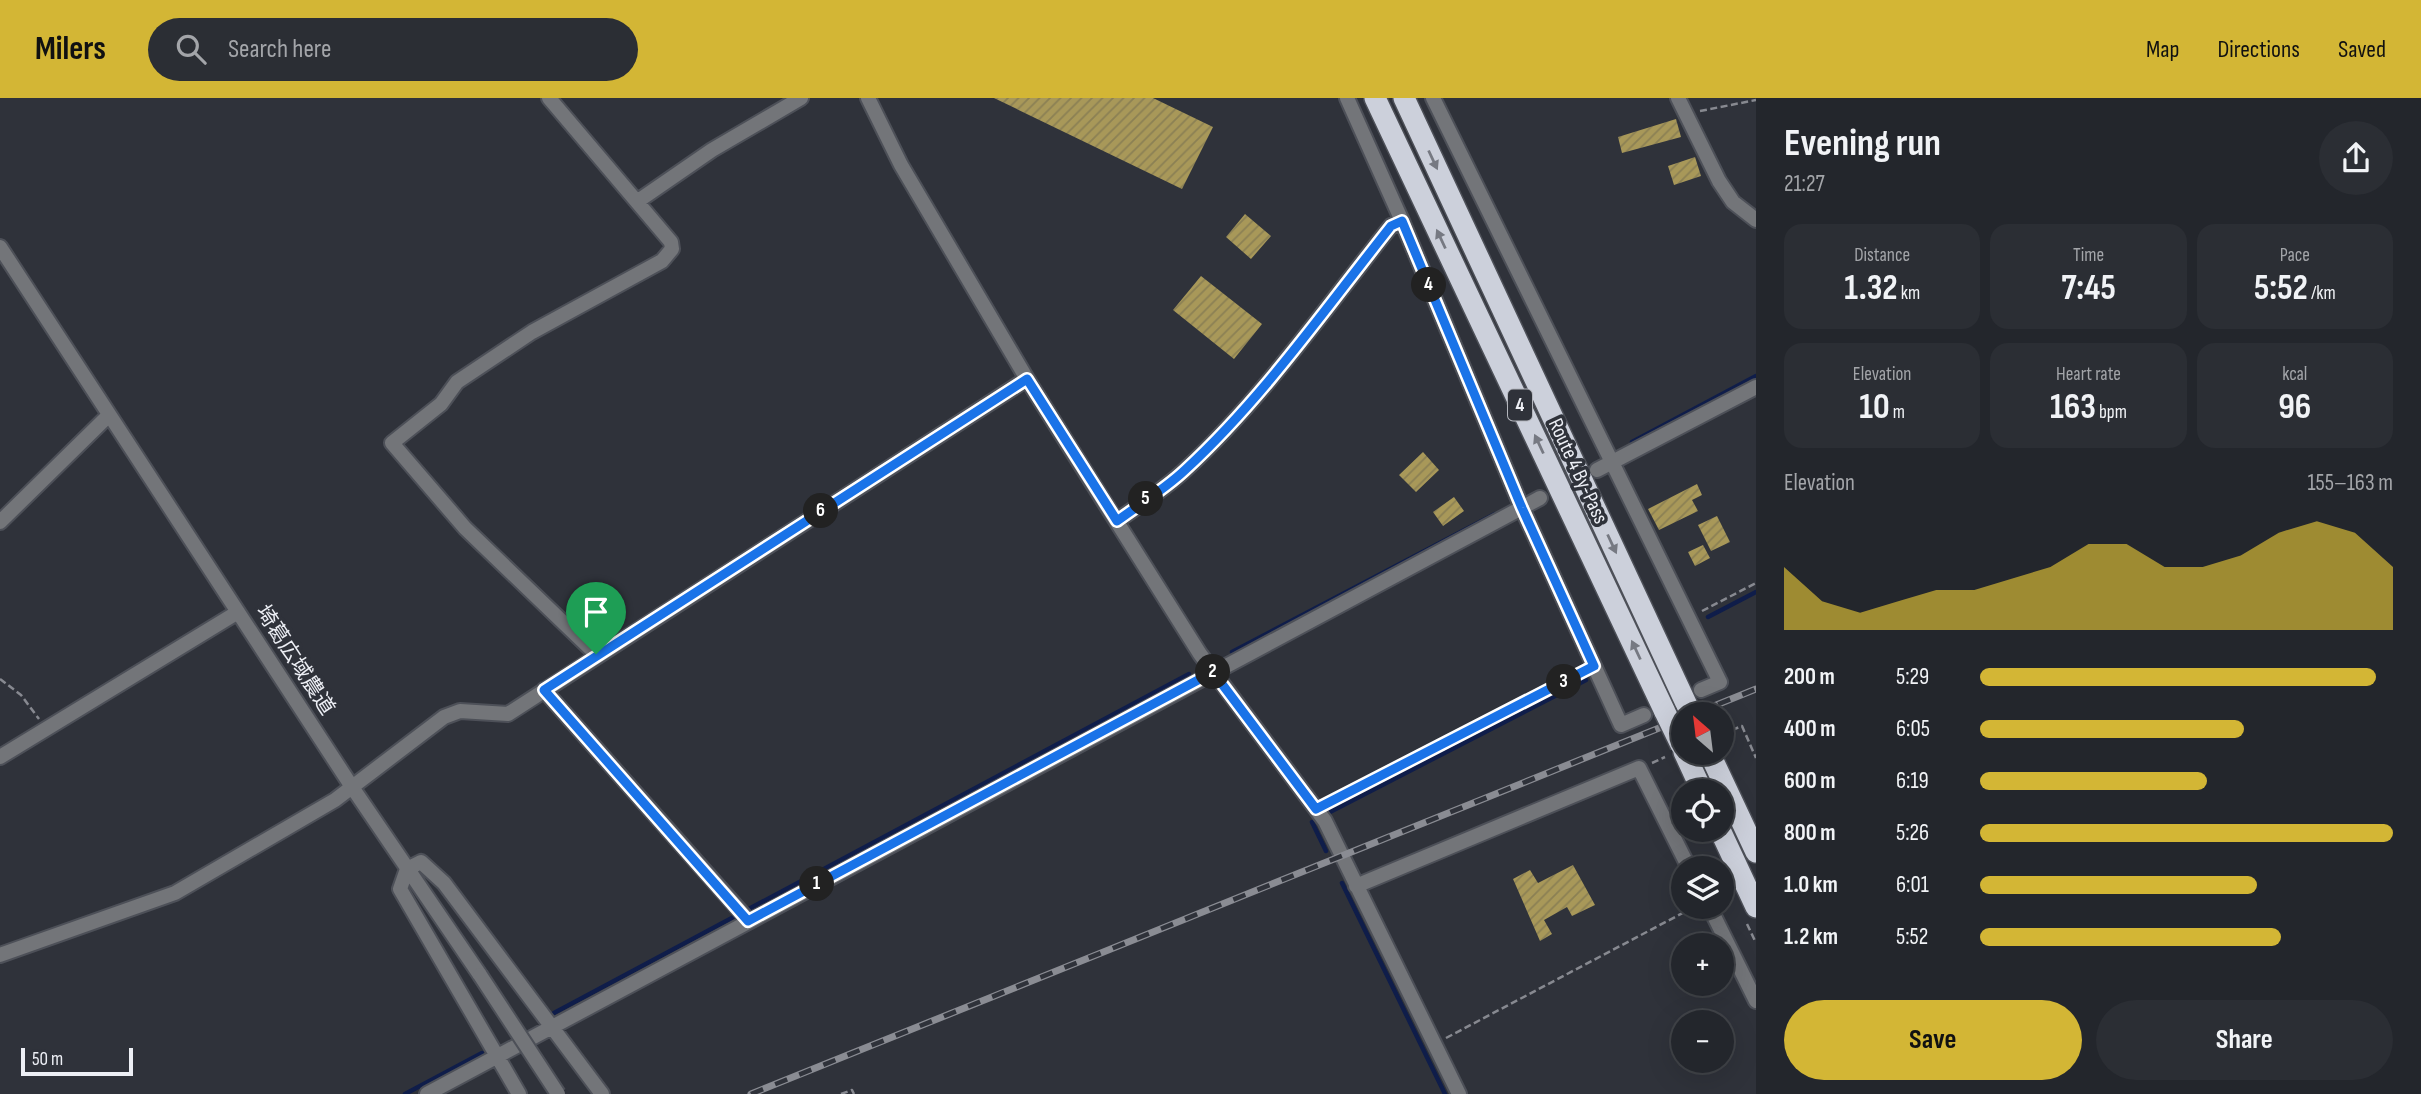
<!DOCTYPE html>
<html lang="en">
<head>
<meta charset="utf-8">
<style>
	:root { --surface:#23262c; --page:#2b2e34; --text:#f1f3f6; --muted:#a3a5a9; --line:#404348; --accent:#d3b635 }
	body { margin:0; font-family:"Sofia Sans Condensed","Noto Sans JP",sans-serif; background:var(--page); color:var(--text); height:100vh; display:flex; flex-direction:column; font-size:26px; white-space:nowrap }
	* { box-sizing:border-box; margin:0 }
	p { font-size:23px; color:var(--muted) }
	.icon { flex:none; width:38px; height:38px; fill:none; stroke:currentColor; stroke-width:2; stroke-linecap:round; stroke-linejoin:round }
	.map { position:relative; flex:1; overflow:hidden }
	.drawer { display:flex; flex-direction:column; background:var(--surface); width:665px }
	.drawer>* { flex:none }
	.needle { width:46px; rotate:332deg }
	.tools { position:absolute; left:1671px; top:604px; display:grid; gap:14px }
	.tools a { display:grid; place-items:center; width:63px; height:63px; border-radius:50%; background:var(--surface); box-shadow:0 7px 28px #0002,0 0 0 2px var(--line); font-size:35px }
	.scale { position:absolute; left:21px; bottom:18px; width:112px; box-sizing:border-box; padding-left:7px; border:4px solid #edeff5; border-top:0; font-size:19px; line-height:24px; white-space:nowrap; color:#edeff5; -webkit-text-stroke:5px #2f323a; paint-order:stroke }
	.pin { position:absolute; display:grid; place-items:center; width:60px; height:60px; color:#fff; margin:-72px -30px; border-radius:50% 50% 50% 0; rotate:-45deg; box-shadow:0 0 7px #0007 }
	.pin .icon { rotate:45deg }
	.km { position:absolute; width:35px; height:35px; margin:-18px; border-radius:50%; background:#222; color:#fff; font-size:19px; line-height:35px; text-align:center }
	.round { display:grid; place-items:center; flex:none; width:74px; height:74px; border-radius:37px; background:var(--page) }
	.overview { display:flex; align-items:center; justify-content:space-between; height:119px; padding:0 28px }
	h1 { font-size:38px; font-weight:700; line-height:52px }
	.figures { display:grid; grid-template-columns:repeat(3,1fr); gap:10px; height:119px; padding:7px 28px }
	.figures div { display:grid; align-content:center; border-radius:18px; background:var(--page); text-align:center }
	.figures b { font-size:35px; font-weight:700 }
	.figures small { font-size:19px; font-weight:400 }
	.figures p { font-size:19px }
	.chart { height:196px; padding:14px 28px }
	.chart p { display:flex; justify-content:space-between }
	.chart svg { width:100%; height:126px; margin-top:7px; fill:var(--accent); opacity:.7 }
	.action { display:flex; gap:14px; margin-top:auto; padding:14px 28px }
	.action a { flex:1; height:80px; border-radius:42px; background:var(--accent); color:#111; font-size:28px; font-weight:700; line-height:80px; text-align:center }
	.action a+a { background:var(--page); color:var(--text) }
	ul { padding:0 28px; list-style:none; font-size:23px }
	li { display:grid; grid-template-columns:112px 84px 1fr; align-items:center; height:52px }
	li i { height:18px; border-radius:9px; background:var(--accent) }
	header { display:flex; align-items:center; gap:42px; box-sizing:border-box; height:98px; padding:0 35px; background:var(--accent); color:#111 }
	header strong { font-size:33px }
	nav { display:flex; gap:38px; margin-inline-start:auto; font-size:24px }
	.search { width:490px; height:63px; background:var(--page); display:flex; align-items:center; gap:18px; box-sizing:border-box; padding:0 24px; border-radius:38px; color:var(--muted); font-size:26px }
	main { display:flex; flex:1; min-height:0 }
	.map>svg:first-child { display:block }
</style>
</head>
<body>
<header>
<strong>Milers</strong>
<div class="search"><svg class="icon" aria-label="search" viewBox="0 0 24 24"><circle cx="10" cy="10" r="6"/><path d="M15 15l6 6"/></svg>Search here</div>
<nav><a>Map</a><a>Directions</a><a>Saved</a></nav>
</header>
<main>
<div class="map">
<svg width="1756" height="996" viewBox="0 0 1756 996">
	<defs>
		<pattern id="building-hatch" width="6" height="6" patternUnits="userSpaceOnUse" patternTransform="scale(1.75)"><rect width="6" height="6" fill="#a89859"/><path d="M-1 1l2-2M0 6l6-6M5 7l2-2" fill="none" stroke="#8b8054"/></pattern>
	</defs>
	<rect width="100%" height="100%" fill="#2f323a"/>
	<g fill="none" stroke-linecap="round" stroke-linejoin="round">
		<path stroke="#0f1d4a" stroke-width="4.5" d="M 1632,344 L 1756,278
			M 1708,519 L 1756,494
			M 1232,554 L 1495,416
			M 1330,714 L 1586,582
			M 1312,724 L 1326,753
			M 1342,785 L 1445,996
			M 554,915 L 1189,576
			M 405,996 L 482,955"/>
	</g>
	<path fill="url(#building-hatch)" d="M 994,0 L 1153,0 L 1213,29 L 1182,91 Z
		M 1676,21 L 1681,39 L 1622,55 L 1618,39 Z
		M 1695,59 L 1701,78 L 1674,87 L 1668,68 Z
		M 1245,116 L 1271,138 L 1251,161 L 1226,139 Z
		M 1201,178 L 1262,226 L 1234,261 L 1173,212 Z
		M 1423,354 L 1439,372 L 1416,394 L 1399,377 Z
		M 1697,386 L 1702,397 L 1692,402 L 1698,413 L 1659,432 L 1648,411 Z
		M 1454,399 L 1464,413 L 1443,428 L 1433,414 Z
		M 1717,418 L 1730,444 L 1711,453 L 1698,427 Z
		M 1703,447 L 1710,460 L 1695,468 L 1688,454 Z
		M 1573,767 L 1595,807 L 1572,818 L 1567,809 L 1544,822 L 1552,836 L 1540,843 L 1513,781 L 1530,772 L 1538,785 Z"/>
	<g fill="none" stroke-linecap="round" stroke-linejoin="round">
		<g stroke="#4d5058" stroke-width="18">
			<path id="minor" d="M 549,0 L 671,144 L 672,151 L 662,163 L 532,234 L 457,284 L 441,306 L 392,345 L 465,430 L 596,556
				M 868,0 L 901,67 L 1027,281 L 1200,556 L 1325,723 L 1459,996
				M 1347,0 L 1402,123 L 1522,410 L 1621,627 L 1644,617
				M 1433,0 L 1720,584 L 1701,592
				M 1678,0 L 1719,83 L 1733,104 L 1756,122
				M 638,103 L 712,52 L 801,0
				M 0,149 L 352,689 L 480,877
				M 1597,372 L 1756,289
				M 1117,423 C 1140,406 1165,391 1185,372 C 1263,300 1325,211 1391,128 L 1402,123
				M 0,424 L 108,318
				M 544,592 L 749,823
				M 0,659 L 238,514
				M 1356,788 L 1639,670 L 1689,770
				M 1709,808 L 1756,903
				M 0,857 L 175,795 L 335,702 L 444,619 L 460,613 L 508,616 L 1027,281
				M 427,996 L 1540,400
				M 519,996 L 400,791 L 407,771 L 421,764 L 444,785 L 602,996"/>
		</g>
		<g stroke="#4d5058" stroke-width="24">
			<path id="highway" d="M 1375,0 L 1665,614
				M 1404,0 L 1691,616
				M 1684,654 L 1702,693
				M 1709,654 L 1756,754
				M 1720,732 L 1756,809"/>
		</g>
		<path stroke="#878990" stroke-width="2.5" stroke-dasharray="7 3.5" stroke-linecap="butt" d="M 1700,13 L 1756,2
			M 1702,513 L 1756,485
			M 0,581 L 21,597 L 39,621
			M 1722,636 L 1742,628 L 1756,660
			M 1652,665 L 1665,659
			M 1329,705 L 1581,575
			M 1747,826 L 1756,845
			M 1446,940 L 1694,809
			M 841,996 L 852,992 L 854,996"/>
		<use href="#minor" stroke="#737579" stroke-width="14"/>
		<use href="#highway" stroke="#ccd0db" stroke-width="21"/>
		<g stroke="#8a8c93" stroke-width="7">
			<path id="rail" d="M 1694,616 L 1756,591
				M 751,996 L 1684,620"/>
		</g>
		<use href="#rail" stroke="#2f323a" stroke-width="4.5" stroke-dasharray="13" stroke-linecap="butt"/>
		<g stroke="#4d5058" stroke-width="18" stroke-linecap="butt">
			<path id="minor-bridge" d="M 480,877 L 558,996"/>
		</g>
		<g stroke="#4d5058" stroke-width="24" stroke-linecap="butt">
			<path id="highway-bridge" d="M 1665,614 L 1681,647"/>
		</g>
		<use href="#minor-bridge" stroke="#737579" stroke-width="14"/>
		<use href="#highway-bridge" stroke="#ccd0db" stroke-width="21"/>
	</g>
	<defs><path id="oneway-solid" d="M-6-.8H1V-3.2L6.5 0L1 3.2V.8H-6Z" transform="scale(1.75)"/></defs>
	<g fill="#767982">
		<use href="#oneway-solid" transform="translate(1433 62) rotate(65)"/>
		<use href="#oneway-solid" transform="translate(1441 141) rotate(-115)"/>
		<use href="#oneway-solid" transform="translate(1539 346) rotate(-115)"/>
		<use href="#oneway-solid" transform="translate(1612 446) rotate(65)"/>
		<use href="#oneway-solid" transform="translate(1636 552) rotate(-115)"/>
	</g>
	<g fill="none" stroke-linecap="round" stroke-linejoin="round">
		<g stroke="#fff" stroke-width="14">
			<path id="route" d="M 1402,123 L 1522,410 L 1594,568 L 1316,711 L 1213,574 L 748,823 L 544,592 L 1027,281 L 1117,423 C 1140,406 1165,391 1185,372 C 1263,300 1325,211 1391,128 Z"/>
		</g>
		<use href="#route" stroke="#1a73e8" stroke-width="9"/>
	</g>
	<g text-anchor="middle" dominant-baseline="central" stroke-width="7" stroke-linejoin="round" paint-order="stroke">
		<rect fill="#2f323a" stroke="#b4b6bd" stroke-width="2" x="1508" y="291.5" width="24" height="31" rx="5"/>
		<g font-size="19" font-weight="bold" fill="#edeff5">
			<text x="1520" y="307">4</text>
		</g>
		<g font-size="21" fill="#edeff5" stroke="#2f323a">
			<text transform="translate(1578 373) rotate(65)">Route 4 By-Pass</text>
			<text transform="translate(295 562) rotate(57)">埼葛広域農道</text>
		</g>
	</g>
</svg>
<div class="tools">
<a><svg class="needle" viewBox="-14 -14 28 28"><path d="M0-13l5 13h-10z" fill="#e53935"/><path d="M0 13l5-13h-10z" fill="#a3a5a9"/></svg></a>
<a><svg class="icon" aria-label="locate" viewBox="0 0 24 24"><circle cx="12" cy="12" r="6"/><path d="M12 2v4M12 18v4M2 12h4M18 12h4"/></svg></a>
<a><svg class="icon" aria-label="layers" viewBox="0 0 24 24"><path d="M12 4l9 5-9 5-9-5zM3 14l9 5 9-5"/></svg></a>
<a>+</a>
<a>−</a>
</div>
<div class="scale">50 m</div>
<div class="pin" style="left:596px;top:556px;background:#1e9e55"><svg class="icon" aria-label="arrive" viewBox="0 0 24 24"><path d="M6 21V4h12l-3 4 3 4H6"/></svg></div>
<b class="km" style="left:817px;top:786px">1</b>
<b class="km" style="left:1213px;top:574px">2</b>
<b class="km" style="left:1564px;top:584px">3</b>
<b class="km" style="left:1429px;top:187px">4</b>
<b class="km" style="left:1146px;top:401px">5</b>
<b class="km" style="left:821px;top:413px">6</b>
</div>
<section class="drawer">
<div class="overview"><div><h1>Evening run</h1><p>21:27</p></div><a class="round"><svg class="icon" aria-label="share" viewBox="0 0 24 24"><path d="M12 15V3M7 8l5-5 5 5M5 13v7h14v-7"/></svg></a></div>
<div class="figures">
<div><p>Distance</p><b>1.32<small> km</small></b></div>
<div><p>Time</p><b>7:45</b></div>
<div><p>Pace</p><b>5:52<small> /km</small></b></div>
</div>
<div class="figures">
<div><p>Elevation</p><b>10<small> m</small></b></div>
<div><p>Heart rate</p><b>163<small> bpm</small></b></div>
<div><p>kcal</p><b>96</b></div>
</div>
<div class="chart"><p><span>Elevation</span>155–163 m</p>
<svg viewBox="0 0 160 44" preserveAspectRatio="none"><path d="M0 44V22L10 34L20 38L30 34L40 30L50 30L60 26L70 22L80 14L90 14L100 22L110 22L120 18L130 10L140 6L150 10L160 22V44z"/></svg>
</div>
<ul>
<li><b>200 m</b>5:29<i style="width:96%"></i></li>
<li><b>400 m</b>6:05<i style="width:64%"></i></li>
<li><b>600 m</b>6:19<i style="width:55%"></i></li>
<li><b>800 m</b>5:26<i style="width:100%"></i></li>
<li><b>1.0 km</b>6:01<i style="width:67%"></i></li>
<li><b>1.2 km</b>5:52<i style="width:73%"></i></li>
</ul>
<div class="action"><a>Save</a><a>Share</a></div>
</section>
</main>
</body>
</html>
